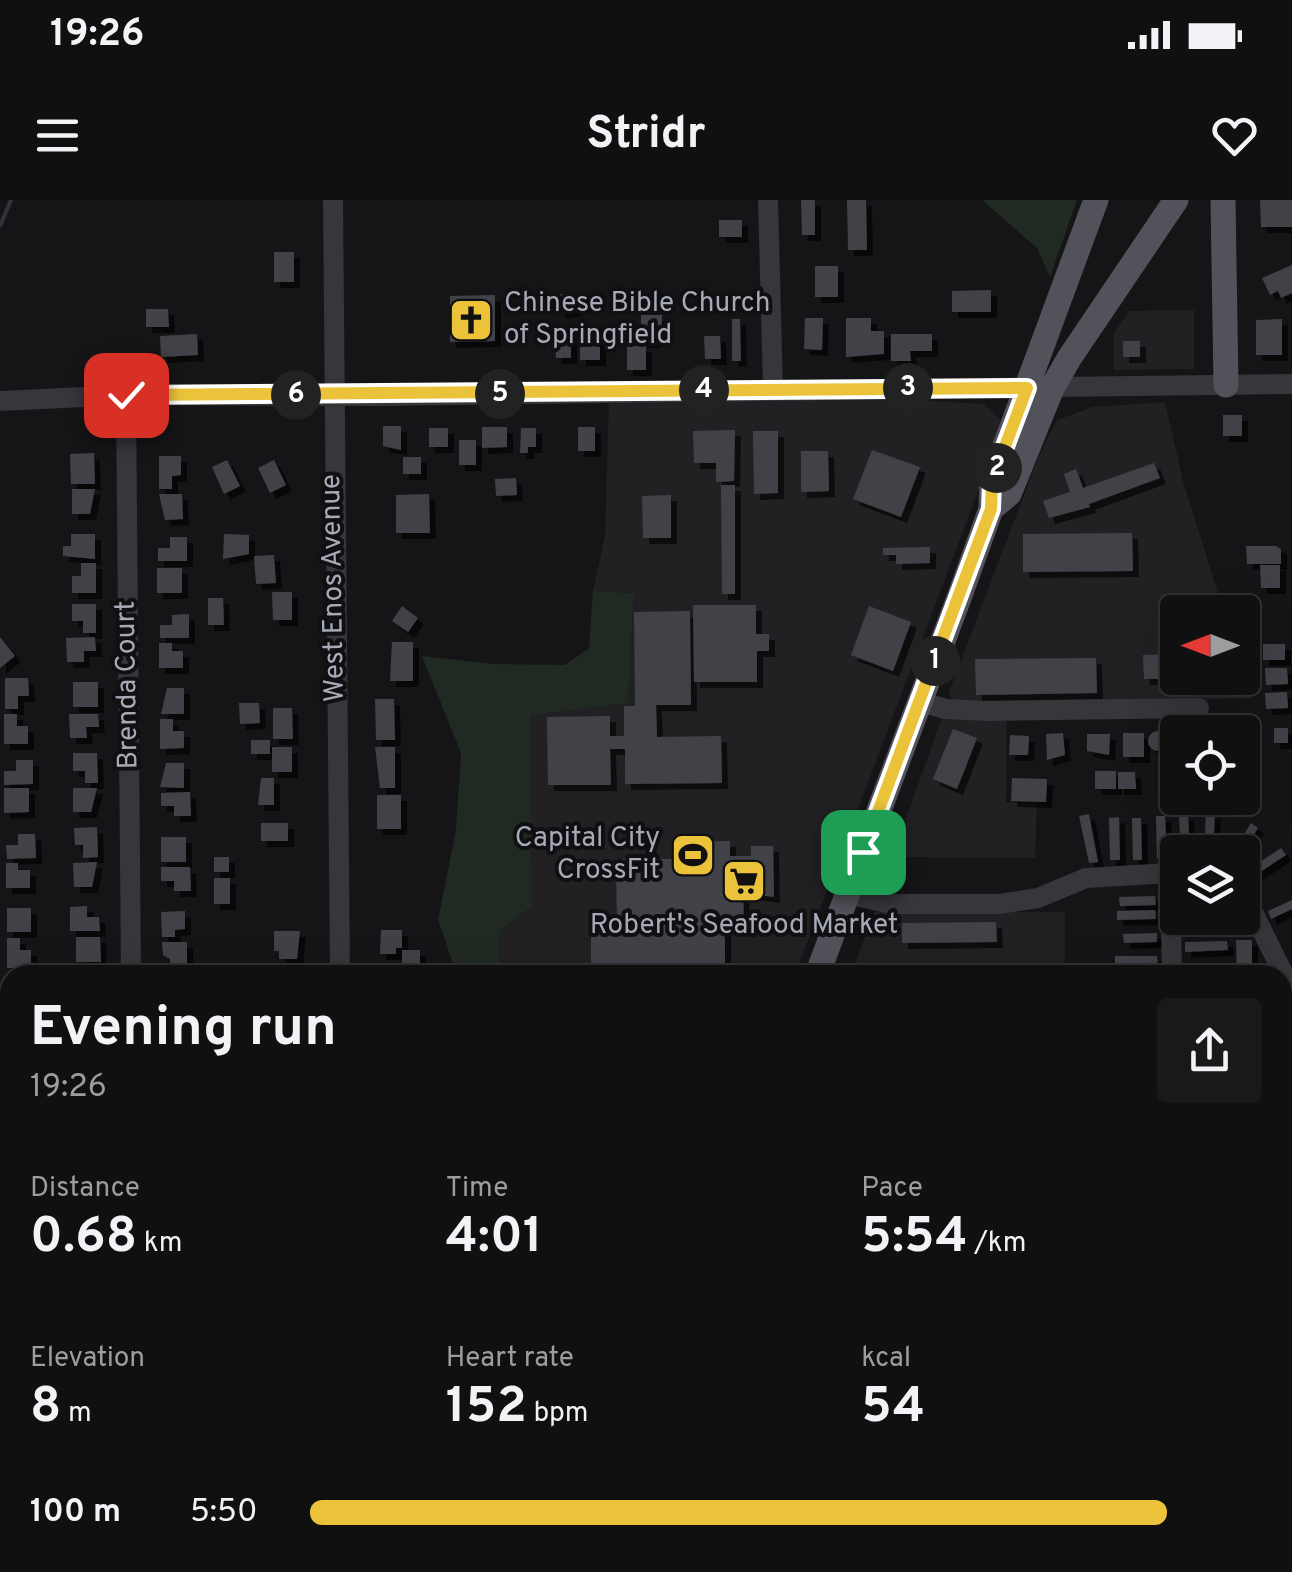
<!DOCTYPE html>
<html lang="en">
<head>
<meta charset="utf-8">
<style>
	:root { --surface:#101011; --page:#19191a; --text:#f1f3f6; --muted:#9c9d9f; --line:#303031; --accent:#eac33a }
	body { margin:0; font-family:Overpass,sans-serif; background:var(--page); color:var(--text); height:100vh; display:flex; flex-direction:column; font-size:38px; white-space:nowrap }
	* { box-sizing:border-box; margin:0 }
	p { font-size:32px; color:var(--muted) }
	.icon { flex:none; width:55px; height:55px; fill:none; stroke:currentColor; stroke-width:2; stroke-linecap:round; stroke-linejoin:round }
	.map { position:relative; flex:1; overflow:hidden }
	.drawer { position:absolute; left:0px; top:765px; width:1292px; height:608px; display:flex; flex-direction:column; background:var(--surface); border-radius:30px 30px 0 0; box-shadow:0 10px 40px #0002,0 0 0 2px var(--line) }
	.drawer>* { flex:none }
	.needle { width:65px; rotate:270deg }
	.buttons { position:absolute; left:1160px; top:395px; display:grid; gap:20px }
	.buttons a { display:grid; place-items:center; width:100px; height:100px; border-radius:10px; background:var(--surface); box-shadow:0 10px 40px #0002,0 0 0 2px var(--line); font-size:50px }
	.pin { position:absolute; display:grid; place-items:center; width:85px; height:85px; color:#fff; margin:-42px; border-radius:20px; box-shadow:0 5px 15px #0006 }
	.km { position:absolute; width:50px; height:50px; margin:-25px; border-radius:50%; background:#222; color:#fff; font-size:28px; line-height:50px; text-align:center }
	.round { display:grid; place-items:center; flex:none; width:105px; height:105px; border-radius:10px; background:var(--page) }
	.summary { display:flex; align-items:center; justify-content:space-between; height:170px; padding:0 30px }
	h1 { font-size:55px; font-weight:700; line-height:75px }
	.figures { display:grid; grid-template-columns:repeat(3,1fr); gap:15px; height:170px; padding:10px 30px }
	.figures div { display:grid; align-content:center }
	.figures b { font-size:50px; font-weight:700 }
	.figures small { font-size:28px; font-weight:400 }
	.figures p { font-size:28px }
	ul { padding:0 30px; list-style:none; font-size:32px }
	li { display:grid; grid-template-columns:160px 120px 1fr; align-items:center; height:75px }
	li i { height:25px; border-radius:12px; background:var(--accent) }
	.status { display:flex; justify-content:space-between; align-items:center; height:70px; padding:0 50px; background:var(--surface); direction:ltr }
	.status svg { height:28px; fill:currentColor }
	header { display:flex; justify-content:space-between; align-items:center; height:130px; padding:0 30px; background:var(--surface); font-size:45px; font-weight:700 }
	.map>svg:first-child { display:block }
</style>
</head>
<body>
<div class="status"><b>19:26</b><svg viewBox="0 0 49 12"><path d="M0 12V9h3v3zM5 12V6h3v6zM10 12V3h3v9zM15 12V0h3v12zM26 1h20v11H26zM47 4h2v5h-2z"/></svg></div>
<header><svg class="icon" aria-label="menu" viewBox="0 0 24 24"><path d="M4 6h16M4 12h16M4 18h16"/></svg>Stridr<svg class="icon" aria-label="heart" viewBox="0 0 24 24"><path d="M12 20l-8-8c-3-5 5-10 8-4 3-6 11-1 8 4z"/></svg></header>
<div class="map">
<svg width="1292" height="1372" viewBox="0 0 1292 1372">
	<defs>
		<filter id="shadow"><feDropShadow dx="6" dy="6" stdDeviation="0" flood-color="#0009"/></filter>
	</defs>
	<rect width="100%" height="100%" fill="#151517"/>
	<path fill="#212124" d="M 1194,110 L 1194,169 L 1114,170 L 1113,134 L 1130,111 Z
		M 906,199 L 984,204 L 1000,219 L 998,239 L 795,775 L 499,775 L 498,731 L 532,706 L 531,514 L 628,503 L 634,393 L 593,391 L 605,336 L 609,200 Z
		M 1165,202 L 1183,281 L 1224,412 L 1178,412 L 1178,478 L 1242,478 L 1243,472 L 1251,499 L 953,503 L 949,492 L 1040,253 L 1057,220 L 1093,207 Z
		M 942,518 L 1007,518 L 1006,602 L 1037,604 L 1035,658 L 892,657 Z
		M 874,712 L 1065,712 L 1065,775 L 851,775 Z
		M 1137,1362 L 1137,1372 L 910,1372 L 909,1363 Z
		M 617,1363 L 755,1363 L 755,1372 L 613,1372 Z"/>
	<path fill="#212923" d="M 982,0 L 1077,0 L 1050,77 L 1037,48 Z
		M 593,391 L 634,393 L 628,503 L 531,515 L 532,706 L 499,731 L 499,775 L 457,775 L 438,720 L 456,630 L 461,553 L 422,456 L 494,464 L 565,465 L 589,448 Z
		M 0,1045 L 10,1045 L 10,1272 L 0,1275 Z"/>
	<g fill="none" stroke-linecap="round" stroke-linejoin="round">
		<path stroke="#2e343c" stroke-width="4" d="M 0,26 L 11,0"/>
	</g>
	<path fill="#414247" filter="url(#shadow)" d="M 801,0 L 815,0 L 815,35 L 802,35 Z
		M 847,0 L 866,0 L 867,50 L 848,50 Z
		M 1260,0 L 1292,0 L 1292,27 L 1261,27 Z
		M 719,20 L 742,20 L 742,37 L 719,37 Z
		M 274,52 L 294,52 L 294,82 L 274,82 Z
		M 1292,65 L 1292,93 L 1281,98 L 1278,91 L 1270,95 L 1262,78 Z
		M 815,66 L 838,66 L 838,97 L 815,97 Z
		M 991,90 L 991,112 L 952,112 L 952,91 Z
		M 558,94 L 575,94 L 575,111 L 559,112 Z
		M 495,95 L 495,141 L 450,142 L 450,96 Z
		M 146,109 L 168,109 L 169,127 L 146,127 Z
		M 641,115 L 662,115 L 662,126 L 653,126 L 653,142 L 641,142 Z
		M 805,118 L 823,118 L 822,150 L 804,149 Z
		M 846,118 L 871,118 L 871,131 L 884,131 L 884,154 L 846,157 Z
		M 732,119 L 740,119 L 741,161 L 732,161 Z
		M 1282,119 L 1282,155 L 1256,155 L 1256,120 Z
		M 197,134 L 198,155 L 161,157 L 160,136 Z
		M 891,134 L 932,134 L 932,151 L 910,151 L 911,161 L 891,161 Z
		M 704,136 L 720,136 L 721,159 L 705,159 Z
		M 555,139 L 571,139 L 571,158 L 556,158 Z
		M 580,140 L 600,140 L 600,160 L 580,160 Z
		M 1123,141 L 1140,141 L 1140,157 L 1123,157 Z
		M 627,146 L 646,146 L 646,170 L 627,170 Z
		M 1223,215 L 1242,215 L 1242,236 L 1223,236 Z
		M 383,226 L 401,226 L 401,250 L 383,246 Z
		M 482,227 L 507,227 L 507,247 L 482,248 Z
		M 578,227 L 595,227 L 595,251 L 578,251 Z
		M 429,228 L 448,228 L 448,247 L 429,247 Z
		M 521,228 L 536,228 L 536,247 L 528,247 L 528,253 L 520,253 Z
		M 735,230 L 734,281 L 716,282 L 716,263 L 694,263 L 693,231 Z
		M 753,231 L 778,231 L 778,293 L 754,294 Z
		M 459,240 L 476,240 L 476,265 L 459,265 Z
		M 872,250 L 920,267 L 901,317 L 853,299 Z
		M 801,251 L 828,251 L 829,291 L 801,292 Z
		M 94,253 L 95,284 L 71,284 L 70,254 Z
		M 159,256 L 181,256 L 181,275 L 172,276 L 172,289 L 159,289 Z
		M 403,257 L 421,257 L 421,274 L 403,274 Z
		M 227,260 L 240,286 L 224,294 L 212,267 Z
		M 274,260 L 286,285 L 270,293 L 258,268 Z
		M 1154,263 L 1160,278 L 1089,304 L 1090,307 L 1049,318 L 1043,301 L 1070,292 L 1064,274 L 1076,269 L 1083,288 Z
		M 516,278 L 517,295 L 496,296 L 495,279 Z
		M 721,285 L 735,285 L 735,394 L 722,394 Z
		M 72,289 L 95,289 L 90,314 L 72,314 Z
		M 159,294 L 182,294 L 183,319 L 165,320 Z
		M 429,294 L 430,333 L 396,333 L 396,295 Z
		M 671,295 L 671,338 L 643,338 L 642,296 Z
		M 1132,333 L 1133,371 L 1023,372 L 1023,334 Z
		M 71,334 L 95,334 L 95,359 L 63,356 L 63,346 L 71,346 Z
		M 224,334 L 249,335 L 249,354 L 223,359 Z
		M 170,337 L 187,337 L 187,361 L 158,361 L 158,348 L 170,348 Z
		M 1246,346 L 1276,346 L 1281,349 L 1281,364 L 1247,364 Z
		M 930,347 L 930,363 L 896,364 L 896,355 L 883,355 L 883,348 Z
		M 274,355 L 276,383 L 256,384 L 254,356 Z
		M 81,363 L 96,363 L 96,393 L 72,393 L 72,376 L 81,376 Z
		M 1260,365 L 1280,365 L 1280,388 L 1261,388 Z
		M 157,368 L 182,368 L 182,393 L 157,393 Z
		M 272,392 L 292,392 L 292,420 L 273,420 Z
		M 208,398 L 223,398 L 224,425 L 208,425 Z
		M 72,404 L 96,404 L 96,433 L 83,433 L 83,421 L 72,421 Z
		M 693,405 L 756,405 L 756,434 L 769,434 L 769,451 L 757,451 L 757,482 L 694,482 Z
		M 402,406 L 418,418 L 408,432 L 392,421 Z
		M 869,406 L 911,422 L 893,471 L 851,455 Z
		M 690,411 L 691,505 L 656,505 L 657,537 L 721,536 L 722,583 L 625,584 L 625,549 L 610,549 L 611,585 L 548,585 L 547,517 L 610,516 L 610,536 L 624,536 L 624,506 L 635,506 L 634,412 Z
		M 189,414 L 189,438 L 160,438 L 160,425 L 172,425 L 172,415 Z
		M 0,437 L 15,456 L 0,468 Z
		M 95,437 L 96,451 L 84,451 L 84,462 L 67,462 L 66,438 Z
		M 392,442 L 413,442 L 413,481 L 390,481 Z
		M 159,443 L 172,443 L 172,451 L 183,451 L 183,468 L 159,468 Z
		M 1263,444 L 1285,444 L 1285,460 L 1263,460 Z
		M 1178,454 L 1178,479 L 1144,479 L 1143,455 Z
		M 1096,458 L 1097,493 L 976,495 L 975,459 Z
		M 1265,468 L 1287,468 L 1288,484 L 1266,485 Z
		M 5,478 L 28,478 L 29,496 L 18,496 L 18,509 L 5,509 Z
		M 73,482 L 98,482 L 98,507 L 73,507 Z
		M 167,488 L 184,488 L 184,514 L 161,514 Z
		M 1287,492 L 1288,508 L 1266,509 L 1265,493 Z
		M 375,499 L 394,499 L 395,540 L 376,540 Z
		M 239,503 L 259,503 L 260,523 L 240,524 Z
		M 273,508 L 292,508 L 293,539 L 273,539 Z
		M 4,514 L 17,514 L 17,526 L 28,526 L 28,544 L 4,544 Z
		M 69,514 L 98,514 L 99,527 L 86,527 L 87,538 L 70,538 Z
		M 160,519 L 173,519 L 173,531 L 184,531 L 184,548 L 160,549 Z
		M 1274,528 L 1288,528 L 1288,543 L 1274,543 Z
		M 953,529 L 977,538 L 957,589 L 933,579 Z
		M1148 541a10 10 0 1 1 20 0a10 10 0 1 1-20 0Z
		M 1063,533 L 1065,555 L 1047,560 L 1046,534 Z
		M 1123,533 L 1144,533 L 1144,557 L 1123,557 Z
		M 1087,534 L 1110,534 L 1109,555 L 1087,551 Z
		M 1010,535 L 1029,536 L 1028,555 L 1009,555 Z
		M 251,540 L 270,540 L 270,554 L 251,554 Z
		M 272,547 L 292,547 L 292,572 L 272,572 Z
		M 375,547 L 395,547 L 395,588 L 380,588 Z
		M 73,553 L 97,553 L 98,583 L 85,583 L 85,571 L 73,571 Z
		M 16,560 L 33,560 L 33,584 L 4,585 L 4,571 L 16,571 Z
		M 166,563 L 184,563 L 184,588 L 160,587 Z
		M 1162,569 L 1176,569 L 1176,587 L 1162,587 Z
		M 1095,571 L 1116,571 L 1116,589 L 1095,589 Z
		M 1118,572 L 1135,572 L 1136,589 L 1118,589 Z
		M 261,578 L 274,578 L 274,605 L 258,605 Z
		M 1012,578 L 1047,579 L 1046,602 L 1011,601 Z
		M 4,588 L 29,588 L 29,612 L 4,613 Z
		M 73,588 L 97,588 L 91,612 L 73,612 Z
		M 190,592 L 191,616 L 174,616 L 174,606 L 161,606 L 161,593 Z
		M 377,595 L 401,595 L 401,629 L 377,629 Z
		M 1206,613 L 1215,613 L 1213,652 L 1204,652 Z
		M 1089,614 L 1098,662 L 1089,663 L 1079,616 Z
		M 1188,615 L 1190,652 L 1181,652 L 1179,616 Z
		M 1156,616 L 1165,616 L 1167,658 L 1157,658 Z
		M 1119,617 L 1120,660 L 1110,660 L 1109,618 Z
		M 1132,618 L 1141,618 L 1142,660 L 1133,660 Z
		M 261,623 L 288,623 L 288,641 L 261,641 Z
		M 1251,623 L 1258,628 L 1243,652 L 1233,652 Z
		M 97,627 L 98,657 L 83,658 L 83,645 L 75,645 L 74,628 Z
		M 18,634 L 35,634 L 36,658 L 7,659 L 6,645 L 18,645 Z
		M 161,637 L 186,637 L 186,662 L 161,662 Z
		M 730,641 L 730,656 L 751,656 L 751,646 L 773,646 L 774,697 L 743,693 L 744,726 L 725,726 L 725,775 L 591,775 L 591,727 L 617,727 L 616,659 L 674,659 L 674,642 Z
		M 1281,648 L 1286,655 L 1251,678 L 1247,671 Z
		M 214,657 L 229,657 L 229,672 L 214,672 Z
		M 97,662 L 92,687 L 74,687 L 73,663 Z
		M 6,663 L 18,663 L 18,670 L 30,670 L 30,688 L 6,688 Z
		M 161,667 L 190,667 L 191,691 L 174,691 L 174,681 L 161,681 Z
		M 214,678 L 230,678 L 230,704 L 214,704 Z
		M 1155,696 L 1156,705 L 1120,706 L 1119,697 Z
		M 1292,700 L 1292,709 L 1271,719 L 1268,711 Z
		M 87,706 L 87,717 L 99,717 L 100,731 L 70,731 L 70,707 Z
		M 7,708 L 31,708 L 31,732 L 7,732 Z
		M 1155,710 L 1156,719 L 1117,720 L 1117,711 Z
		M 185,711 L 185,729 L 175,730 L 175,737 L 162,737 L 161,712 Z
		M 1185,719 L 1228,719 L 1228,728 L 1185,729 Z
		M 996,722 L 997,742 L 902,743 L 902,723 Z
		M 381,730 L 402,730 L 402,748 L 396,748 L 396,754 L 380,754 Z
		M 274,731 L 300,731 L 297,759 L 279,759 L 279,751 L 274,751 Z
		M 1157,733 L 1157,742 L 1124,743 L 1123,734 Z
		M 76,737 L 100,737 L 101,762 L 76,762 Z
		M 7,738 L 20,738 L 20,750 L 31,750 L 31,768 L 7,768 Z
		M 1236,740 L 1252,740 L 1252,775 L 1237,775 Z
		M 1227,741 L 1228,750 L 1185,752 L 1185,742 Z
		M 162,742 L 187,742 L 187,767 L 170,767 L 170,759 L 163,755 Z
		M 402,750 L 420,750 L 420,766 L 402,766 Z
		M 1115,756 L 1157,756 L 1158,765 L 1115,765 Z
		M 1228,764 L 1229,773 L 1186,775 L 1185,765 Z
		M 375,766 L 394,766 L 395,775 L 375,775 Z
		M 0,826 L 10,826 L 10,851 L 1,851 Z
		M 0,884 L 10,884 L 10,909 L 0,906 Z
		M 1286,943 L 1292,943 L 1292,981 L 1288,981 Z
		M 0,978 L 10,978 L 10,996 L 0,996 Z
		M 10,1276 L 10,1318 L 0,1307 L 0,1285 Z
		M 712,1362 L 750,1362 L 750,1372 L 712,1372 Z
		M 1024,1362 L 1066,1362 L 1066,1372 L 1024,1372 Z
		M 1084,1362 L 1120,1362 L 1120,1372 L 1084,1372 Z"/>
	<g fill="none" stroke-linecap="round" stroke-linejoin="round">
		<path stroke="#36363b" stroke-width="20" d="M 333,0 L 340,775
			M 768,0 L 773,189
			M 126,195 L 131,775
			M 0,201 L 126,195 L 378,196 L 1292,184
			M 920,502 L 946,509 L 987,511 L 1199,508
			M 1242,690 L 1292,791
			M 847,694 L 891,704 L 999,704 L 1038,698 L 1086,678 L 1170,673
			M 1172,775 L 1170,673 L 1178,673
			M 0,794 L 10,794
			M 1282,924 L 1292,924
			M 0,949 L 10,949"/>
		<path stroke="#52535a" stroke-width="25" d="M 1223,0 L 1226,185
			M 991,309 L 1009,294 L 1052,188 L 1070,157 L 1176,0
			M 817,775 L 959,398 L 991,309 L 992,281 L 1096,0
			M 585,1372 L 589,1362"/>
	</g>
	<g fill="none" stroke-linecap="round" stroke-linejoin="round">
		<g stroke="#fff" stroke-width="20">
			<path id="route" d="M 126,195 L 1027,188 L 992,281 L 991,309 L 863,652"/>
		</g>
		<use href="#route" stroke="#eac33a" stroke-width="12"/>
	</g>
	<defs>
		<g id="church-square" transform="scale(2.25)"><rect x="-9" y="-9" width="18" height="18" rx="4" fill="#eac33a" stroke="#101012"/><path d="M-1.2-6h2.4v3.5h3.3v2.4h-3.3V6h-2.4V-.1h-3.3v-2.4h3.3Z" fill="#111"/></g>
		<g id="stadium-square" transform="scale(2.25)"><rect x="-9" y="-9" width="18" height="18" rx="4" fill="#eac33a" stroke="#101012"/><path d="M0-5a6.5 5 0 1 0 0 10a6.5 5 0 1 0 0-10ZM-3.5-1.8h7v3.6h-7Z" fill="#111"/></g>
		<g id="supermarket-square" transform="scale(2.25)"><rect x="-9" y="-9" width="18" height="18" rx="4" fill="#eac33a" stroke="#101012"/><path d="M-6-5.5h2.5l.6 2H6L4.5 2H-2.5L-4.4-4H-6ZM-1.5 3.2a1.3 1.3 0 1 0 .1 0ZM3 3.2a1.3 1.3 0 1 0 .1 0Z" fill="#111"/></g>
	</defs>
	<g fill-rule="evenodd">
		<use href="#church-square" x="471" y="120"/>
		<use href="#stadium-square" x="693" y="655"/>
		<use href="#supermarket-square" x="744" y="681"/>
	</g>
	<g text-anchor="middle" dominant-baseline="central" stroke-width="8" stroke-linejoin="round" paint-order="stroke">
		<g font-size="28" fill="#a7aab6" stroke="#101012" text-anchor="start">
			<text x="504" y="104">Chinese Bible Church<tspan x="504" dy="32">of Springfield</tspan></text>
			<text x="660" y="639" text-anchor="end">Capital City<tspan x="660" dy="32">CrossFit</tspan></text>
			<text x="744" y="726" text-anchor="middle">Robert's Seafood Market</text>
		</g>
		<g font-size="28" fill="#a7aab6" stroke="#101012">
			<text transform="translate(334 388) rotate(-91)">West Enos Avenue</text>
			<text transform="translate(128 485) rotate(-91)">Brenda Court</text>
		</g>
	</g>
</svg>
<div class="buttons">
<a><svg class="needle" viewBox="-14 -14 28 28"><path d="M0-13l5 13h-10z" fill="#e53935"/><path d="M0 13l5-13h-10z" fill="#9c9d9f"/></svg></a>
<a><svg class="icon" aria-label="locate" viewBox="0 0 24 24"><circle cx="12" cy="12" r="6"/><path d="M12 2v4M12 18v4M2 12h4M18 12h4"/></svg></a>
<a><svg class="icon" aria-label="layers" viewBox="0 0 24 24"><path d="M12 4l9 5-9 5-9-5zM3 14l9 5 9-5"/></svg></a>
</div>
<div class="pin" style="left:863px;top:652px;background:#1e9e55"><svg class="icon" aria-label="arrive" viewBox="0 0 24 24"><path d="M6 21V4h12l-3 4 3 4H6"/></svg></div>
<div class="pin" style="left:126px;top:195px;background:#d93025"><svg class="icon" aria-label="check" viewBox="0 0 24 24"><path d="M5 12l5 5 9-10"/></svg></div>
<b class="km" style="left:935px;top:461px">1</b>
<b class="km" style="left:997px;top:268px">2</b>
<b class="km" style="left:908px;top:188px">3</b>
<b class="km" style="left:704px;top:190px">4</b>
<b class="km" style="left:500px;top:194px">5</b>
<b class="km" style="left:296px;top:195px">6</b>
<section class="drawer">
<div class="summary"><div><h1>Evening run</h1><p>19:26</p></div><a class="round"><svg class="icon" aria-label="share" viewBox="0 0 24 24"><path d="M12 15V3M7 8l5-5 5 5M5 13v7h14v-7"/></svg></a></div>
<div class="figures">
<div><p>Distance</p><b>0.68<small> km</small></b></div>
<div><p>Time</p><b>4:01</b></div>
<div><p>Pace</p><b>5:54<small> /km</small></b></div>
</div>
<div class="figures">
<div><p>Elevation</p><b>8<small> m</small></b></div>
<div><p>Heart rate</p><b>152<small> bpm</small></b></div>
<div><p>kcal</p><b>54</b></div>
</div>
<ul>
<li><b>100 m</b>5:50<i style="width:90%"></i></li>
</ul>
</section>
</div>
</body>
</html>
